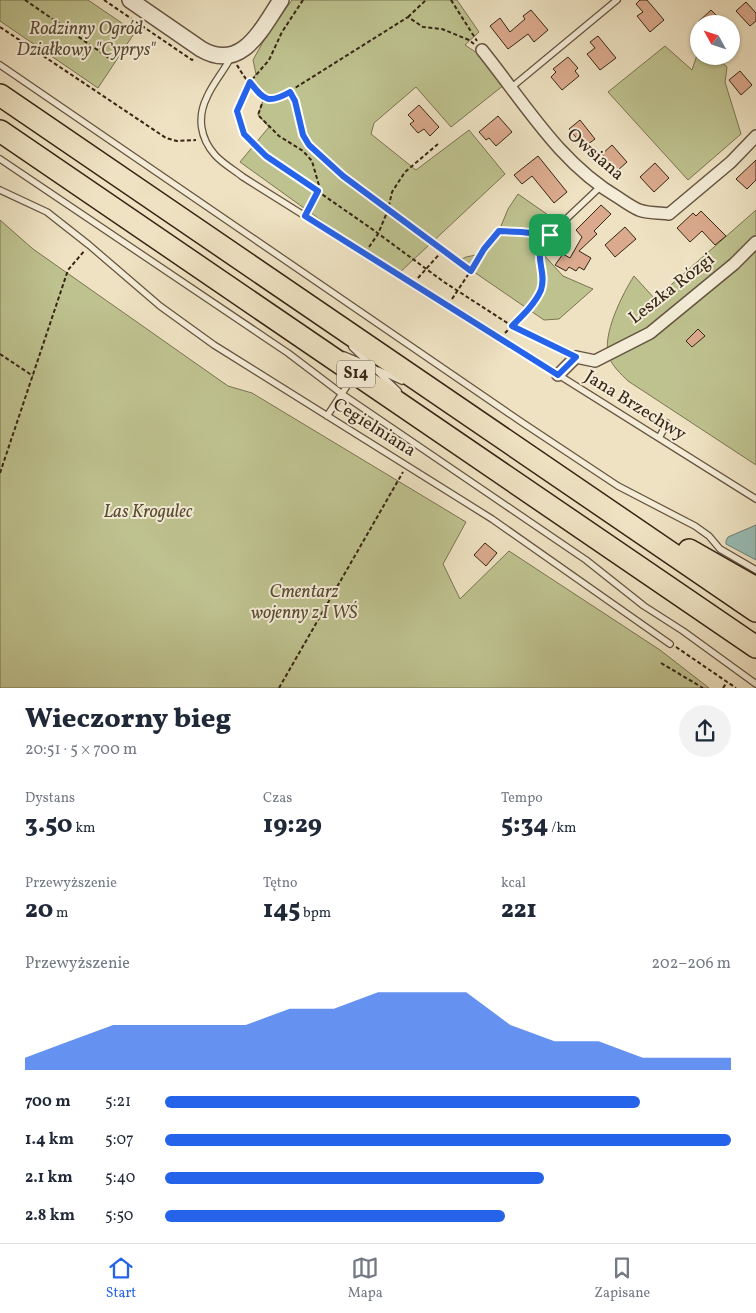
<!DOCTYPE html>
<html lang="pl">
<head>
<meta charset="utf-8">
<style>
	:root { --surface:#fff; --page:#f2f2f3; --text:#1f2937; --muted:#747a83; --line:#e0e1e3; --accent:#2563eb }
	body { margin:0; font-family:Vollkorn,serif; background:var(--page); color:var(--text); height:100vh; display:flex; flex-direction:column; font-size:19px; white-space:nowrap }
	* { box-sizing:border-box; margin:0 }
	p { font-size:16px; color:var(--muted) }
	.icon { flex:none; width:28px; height:28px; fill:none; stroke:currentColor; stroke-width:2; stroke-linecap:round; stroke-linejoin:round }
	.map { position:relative; height:688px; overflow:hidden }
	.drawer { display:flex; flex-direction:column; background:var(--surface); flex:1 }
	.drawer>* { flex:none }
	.needle { width:32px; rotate:310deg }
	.tools { position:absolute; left:690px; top:15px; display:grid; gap:10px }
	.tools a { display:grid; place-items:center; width:50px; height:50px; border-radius:50%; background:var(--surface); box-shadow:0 1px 4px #0004; font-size:25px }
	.pin { position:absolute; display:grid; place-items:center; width:42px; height:42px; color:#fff; margin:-21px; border-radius:10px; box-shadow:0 2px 8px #0006 }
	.round { display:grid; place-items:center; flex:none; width:52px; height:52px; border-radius:26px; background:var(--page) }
	.head { display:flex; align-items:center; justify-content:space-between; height:85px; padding:0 25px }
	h1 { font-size:28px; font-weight:800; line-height:38px }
	.figures { display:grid; grid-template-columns:repeat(3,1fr); gap:8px; height:85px; padding:5px 25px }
	.figures div { display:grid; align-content:center }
	.figures b { font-size:25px; font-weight:800 }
	.figures small { font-size:14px; font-weight:400 }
	.figures p { font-size:14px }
	.chart { height:140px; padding:10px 25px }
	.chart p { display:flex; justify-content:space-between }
	.chart svg { width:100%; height:90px; margin-top:5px; fill:var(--accent); opacity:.7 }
	ul { padding:0 25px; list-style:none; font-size:16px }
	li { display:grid; grid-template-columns:80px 60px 1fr; align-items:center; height:38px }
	li i { height:12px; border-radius:6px; background:var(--accent) }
	.dock { display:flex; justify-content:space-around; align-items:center; height:70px; border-top:1px solid var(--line); background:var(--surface); font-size:14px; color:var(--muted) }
	.dock a { display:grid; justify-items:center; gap:2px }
	.dock .active { color:var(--accent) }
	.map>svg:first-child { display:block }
</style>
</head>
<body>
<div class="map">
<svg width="756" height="688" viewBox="0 0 756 688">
	<rect width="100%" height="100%" fill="#eee2c2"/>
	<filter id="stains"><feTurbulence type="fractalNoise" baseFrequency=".004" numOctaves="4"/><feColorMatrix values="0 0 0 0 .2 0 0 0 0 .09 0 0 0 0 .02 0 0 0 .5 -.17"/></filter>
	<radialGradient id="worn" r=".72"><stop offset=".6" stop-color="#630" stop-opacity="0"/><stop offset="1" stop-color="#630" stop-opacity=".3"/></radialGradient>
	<path fill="#bec28f" stroke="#7a7452" d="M 0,0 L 88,0 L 135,32 L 98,88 L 0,21 Z
		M 292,0 L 457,0 L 479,32 L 465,45 L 477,53 L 504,85 L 451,127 L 416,87 L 374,123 L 371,134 L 416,170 L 469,130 L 505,174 L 397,275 L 240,162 L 269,127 L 258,115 L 264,98 L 250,82 L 256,74 L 253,60 L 263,42 Z
		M 665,46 L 692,70 L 699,49 L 699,56 L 714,56 L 727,67 L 725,82 L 741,134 L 688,180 L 608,92 Z
		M 518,194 L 551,217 L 549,235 L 543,254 L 563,276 L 593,289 L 559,319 L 544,320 L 458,261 L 466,257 L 481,254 L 499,231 L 508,209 Z
		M 756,210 L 756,465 L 628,381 C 620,373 613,367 609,357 C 601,336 623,293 634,276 L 655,299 Z
		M 0,220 L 33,249 L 228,386 L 252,393 L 466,522 L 443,564 L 460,599 L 509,551 L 660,650 L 709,688 L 0,688 Z"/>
	<path fill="#99bdb5" stroke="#728075" d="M 756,525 L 756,560 L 726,544 L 726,541 L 728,537 Z"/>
	<path fill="#dbaa8e" stroke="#372514" d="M 640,0 L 647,0 L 664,20 L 650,32 L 637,16 L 643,12 L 636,4 Z
		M 746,2 L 756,13 L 756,21 L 750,26 L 736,11 Z
		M 531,10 L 548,30 L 534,42 L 528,34 L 508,49 L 490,26 L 500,18 L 510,32 L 525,19 L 523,16 Z
		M 711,10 L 720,19 L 715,24 L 696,24 Z
		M 598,36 L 616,58 L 600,70 L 587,54 L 595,48 L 590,42 Z
		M 568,57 L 578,68 L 575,71 L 579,76 L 562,90 L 551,77 L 556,72 L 553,69 Z
		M 740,71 L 752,85 L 741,95 L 729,80 Z
		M 419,105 L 439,127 L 430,136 L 424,129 L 418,133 L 410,124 L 414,121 L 408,115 Z
		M 498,116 L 512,132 L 496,146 L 489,138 L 486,140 L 479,132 Z
		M 580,120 L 595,139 L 584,147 L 569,129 Z
		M 612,145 L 627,162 L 617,171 L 602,154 Z
		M 538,156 L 567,192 L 554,203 L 532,176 L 522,184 L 514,175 Z
		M 756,160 L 756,180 L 747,189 L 736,179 Z
		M 655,163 L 669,178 L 654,192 L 640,177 Z
		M 601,205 L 611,214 L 594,231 L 597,234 L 579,251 L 591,258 L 584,270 L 579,267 L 576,271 L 569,267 L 566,271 L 555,265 L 563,254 L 570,258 L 582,237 L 576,230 Z
		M 701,211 L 726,236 L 715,245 L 702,231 L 690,242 L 677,228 L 693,213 L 696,216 Z
		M 625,227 L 636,239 L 615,257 L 605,245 Z
		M 698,329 L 705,336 L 692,347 L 686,341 Z
		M 485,543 L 497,553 L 486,566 L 474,555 Z"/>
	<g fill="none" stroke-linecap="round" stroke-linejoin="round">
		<g stroke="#655440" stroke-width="8">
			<path id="service" d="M 231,57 C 224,71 213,83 207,97 C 197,117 200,138 215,155 C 222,163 234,170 243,177 L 756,499
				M 0,65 L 523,423 L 618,486 L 695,526 L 709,536 L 720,549 L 756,570
				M 512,87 L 617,0
				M 0,159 L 288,353 L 342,394 L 586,560 L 644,606 L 683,631 L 756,684
				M 0,190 L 47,212 L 89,245 L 160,306 L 214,345 L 492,519 L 670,644
				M 543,241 L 600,187
				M 352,347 L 398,391
				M 344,355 L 370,366
				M 378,370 L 402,381
				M 327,416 L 353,377
				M 659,438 L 667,423"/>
		</g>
		<g stroke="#655440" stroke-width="14">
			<path id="minor" d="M 482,50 C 524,102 559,163 619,198 C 625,202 632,207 639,210 C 647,213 660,213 669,214 L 731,162 L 756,136
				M 558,375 L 576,357 L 595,361 L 650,333 L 734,264 L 756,242"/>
		</g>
		<g stroke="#655440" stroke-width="18">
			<path id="tertiary" d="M 130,0 L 201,49 C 242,73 262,28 281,0"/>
		</g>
		<g stroke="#372514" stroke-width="24">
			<path id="motorway" d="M 0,95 L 756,611
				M 0,131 L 756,647
				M 689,550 L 756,588"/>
		</g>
		<path stroke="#372514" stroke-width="2" stroke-dasharray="4 2.5" stroke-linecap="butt" d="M 25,0 L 112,60
			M 104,0 L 192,60 L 193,59
			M 303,0 L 282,32 L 269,60 L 250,82 L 237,111 L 244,134 L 267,156 L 372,229 L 444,282 L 512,326 L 567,353
			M 451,0 L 477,41
			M 408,17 L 426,0
			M 0,27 L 166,138 L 177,141 L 196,140
			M 237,65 C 242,74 257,96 267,99 C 271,101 275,99 279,98 L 408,17 L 423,27 L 442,29 L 469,40 L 474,44
			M 290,92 L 295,101 L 303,135 L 309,145 L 343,176 L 471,271
			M 264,98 L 258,115 L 279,136 L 303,151 L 312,161 L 320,189 L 308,210
			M 369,247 L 378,234 L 388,210 L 392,192 L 405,172 L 438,144
			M 418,278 L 443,250
			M 452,299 L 485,249 L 499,231 L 539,234
			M 505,333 C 519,318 541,301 542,280 C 542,269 538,259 540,249
			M 0,354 L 33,376
			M 0,473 L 68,270 L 85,250
			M 676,647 L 736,688
			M 661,663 L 703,688
			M 279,688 L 403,472
			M 723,688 L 727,682"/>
		<use href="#service" stroke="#f4ecd7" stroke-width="5.5"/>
		<use href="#minor" stroke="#f4ecd7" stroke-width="11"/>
		<use href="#tertiary" stroke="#f4ecd7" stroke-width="15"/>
		<use href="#motorway" stroke="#eee2c2" stroke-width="21"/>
	</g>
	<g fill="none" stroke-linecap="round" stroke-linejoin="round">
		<g stroke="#fff" stroke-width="10">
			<path id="route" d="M 250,82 C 264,101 269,104 290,92 L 295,101 L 303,135 L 309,145 L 343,176 L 471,271 L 484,249 L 499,231 L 521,232 L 550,235 C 529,254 548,269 541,290 C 535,304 522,316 512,326 L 576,357 L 558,375 L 305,216 L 318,191 L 266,156 L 244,134 L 237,111 Z"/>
		</g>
		<use href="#route" stroke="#2563eb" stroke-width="6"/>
	</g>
	<g text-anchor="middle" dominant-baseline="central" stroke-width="4" stroke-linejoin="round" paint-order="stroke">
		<rect fill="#f4ecd7" stroke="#70614e" stroke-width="1" x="337" y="360.5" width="38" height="27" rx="4"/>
		<g font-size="16" font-weight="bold" fill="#372514">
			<text x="356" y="374">S14</text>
		</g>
		<g font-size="18" font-style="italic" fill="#594c33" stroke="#f4ecd7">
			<text x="86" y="29">Rodzinny Ogród<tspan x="86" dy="21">Działkowy "Cyprys"</tspan></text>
			<text x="148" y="512">Las Krogulec</text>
			<text x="304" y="592">Cmentarz<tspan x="304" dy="21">wojenny z I WŚ</tspan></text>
		</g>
		<g font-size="18" fill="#372514" stroke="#f4ecd7">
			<text transform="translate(595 155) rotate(41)">Owsiana</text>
			<text transform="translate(672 289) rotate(-38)">Leszka Rózgi</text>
			<text transform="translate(635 406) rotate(32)">Jana Brzechwy</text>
			<text transform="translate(374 428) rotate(32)">Cegielniana</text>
		</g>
	</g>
	<rect width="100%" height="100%" filter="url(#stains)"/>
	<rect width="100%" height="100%" fill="url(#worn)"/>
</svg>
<div class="tools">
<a><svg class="needle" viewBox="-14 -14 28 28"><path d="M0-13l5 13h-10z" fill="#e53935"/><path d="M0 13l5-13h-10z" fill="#747a83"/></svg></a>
</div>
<div class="pin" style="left:550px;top:235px;background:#1e9e55"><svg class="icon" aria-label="arrive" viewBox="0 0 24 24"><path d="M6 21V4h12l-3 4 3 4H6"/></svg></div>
</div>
<section class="drawer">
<div class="head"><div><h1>Wieczorny bieg</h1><p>20:51 · 5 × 700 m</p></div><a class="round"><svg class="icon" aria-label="share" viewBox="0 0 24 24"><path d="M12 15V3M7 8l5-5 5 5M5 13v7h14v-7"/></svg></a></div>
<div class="figures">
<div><p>Dystans</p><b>3.50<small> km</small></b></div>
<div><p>Czas</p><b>19:29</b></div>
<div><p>Tempo</p><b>5:34<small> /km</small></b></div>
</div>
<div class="figures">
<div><p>Przewyższenie</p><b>20<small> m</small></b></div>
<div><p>Tętno</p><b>145<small> bpm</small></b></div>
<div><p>kcal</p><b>221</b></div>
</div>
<div class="chart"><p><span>Przewyższenie</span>202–206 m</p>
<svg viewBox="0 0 160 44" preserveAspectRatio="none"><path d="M0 44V38L10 30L20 22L30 22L40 22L50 22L60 14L70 14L80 6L90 6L100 6L110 22L120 30L130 30L140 38L150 38L160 38V44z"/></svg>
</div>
<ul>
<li><b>700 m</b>5:21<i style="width:84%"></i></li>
<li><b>1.4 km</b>5:07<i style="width:100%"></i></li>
<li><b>2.1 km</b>5:40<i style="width:67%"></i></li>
<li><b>2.8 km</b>5:50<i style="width:60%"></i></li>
</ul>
</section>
<nav class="dock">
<a class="active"><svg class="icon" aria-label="home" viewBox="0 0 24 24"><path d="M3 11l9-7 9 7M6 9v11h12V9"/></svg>Start</a>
<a><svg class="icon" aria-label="map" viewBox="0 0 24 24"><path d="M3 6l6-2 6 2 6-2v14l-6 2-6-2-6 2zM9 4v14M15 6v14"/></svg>Mapa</a>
<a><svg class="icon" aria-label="saved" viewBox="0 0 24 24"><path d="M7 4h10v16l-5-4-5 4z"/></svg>Zapisane</a>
</nav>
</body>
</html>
